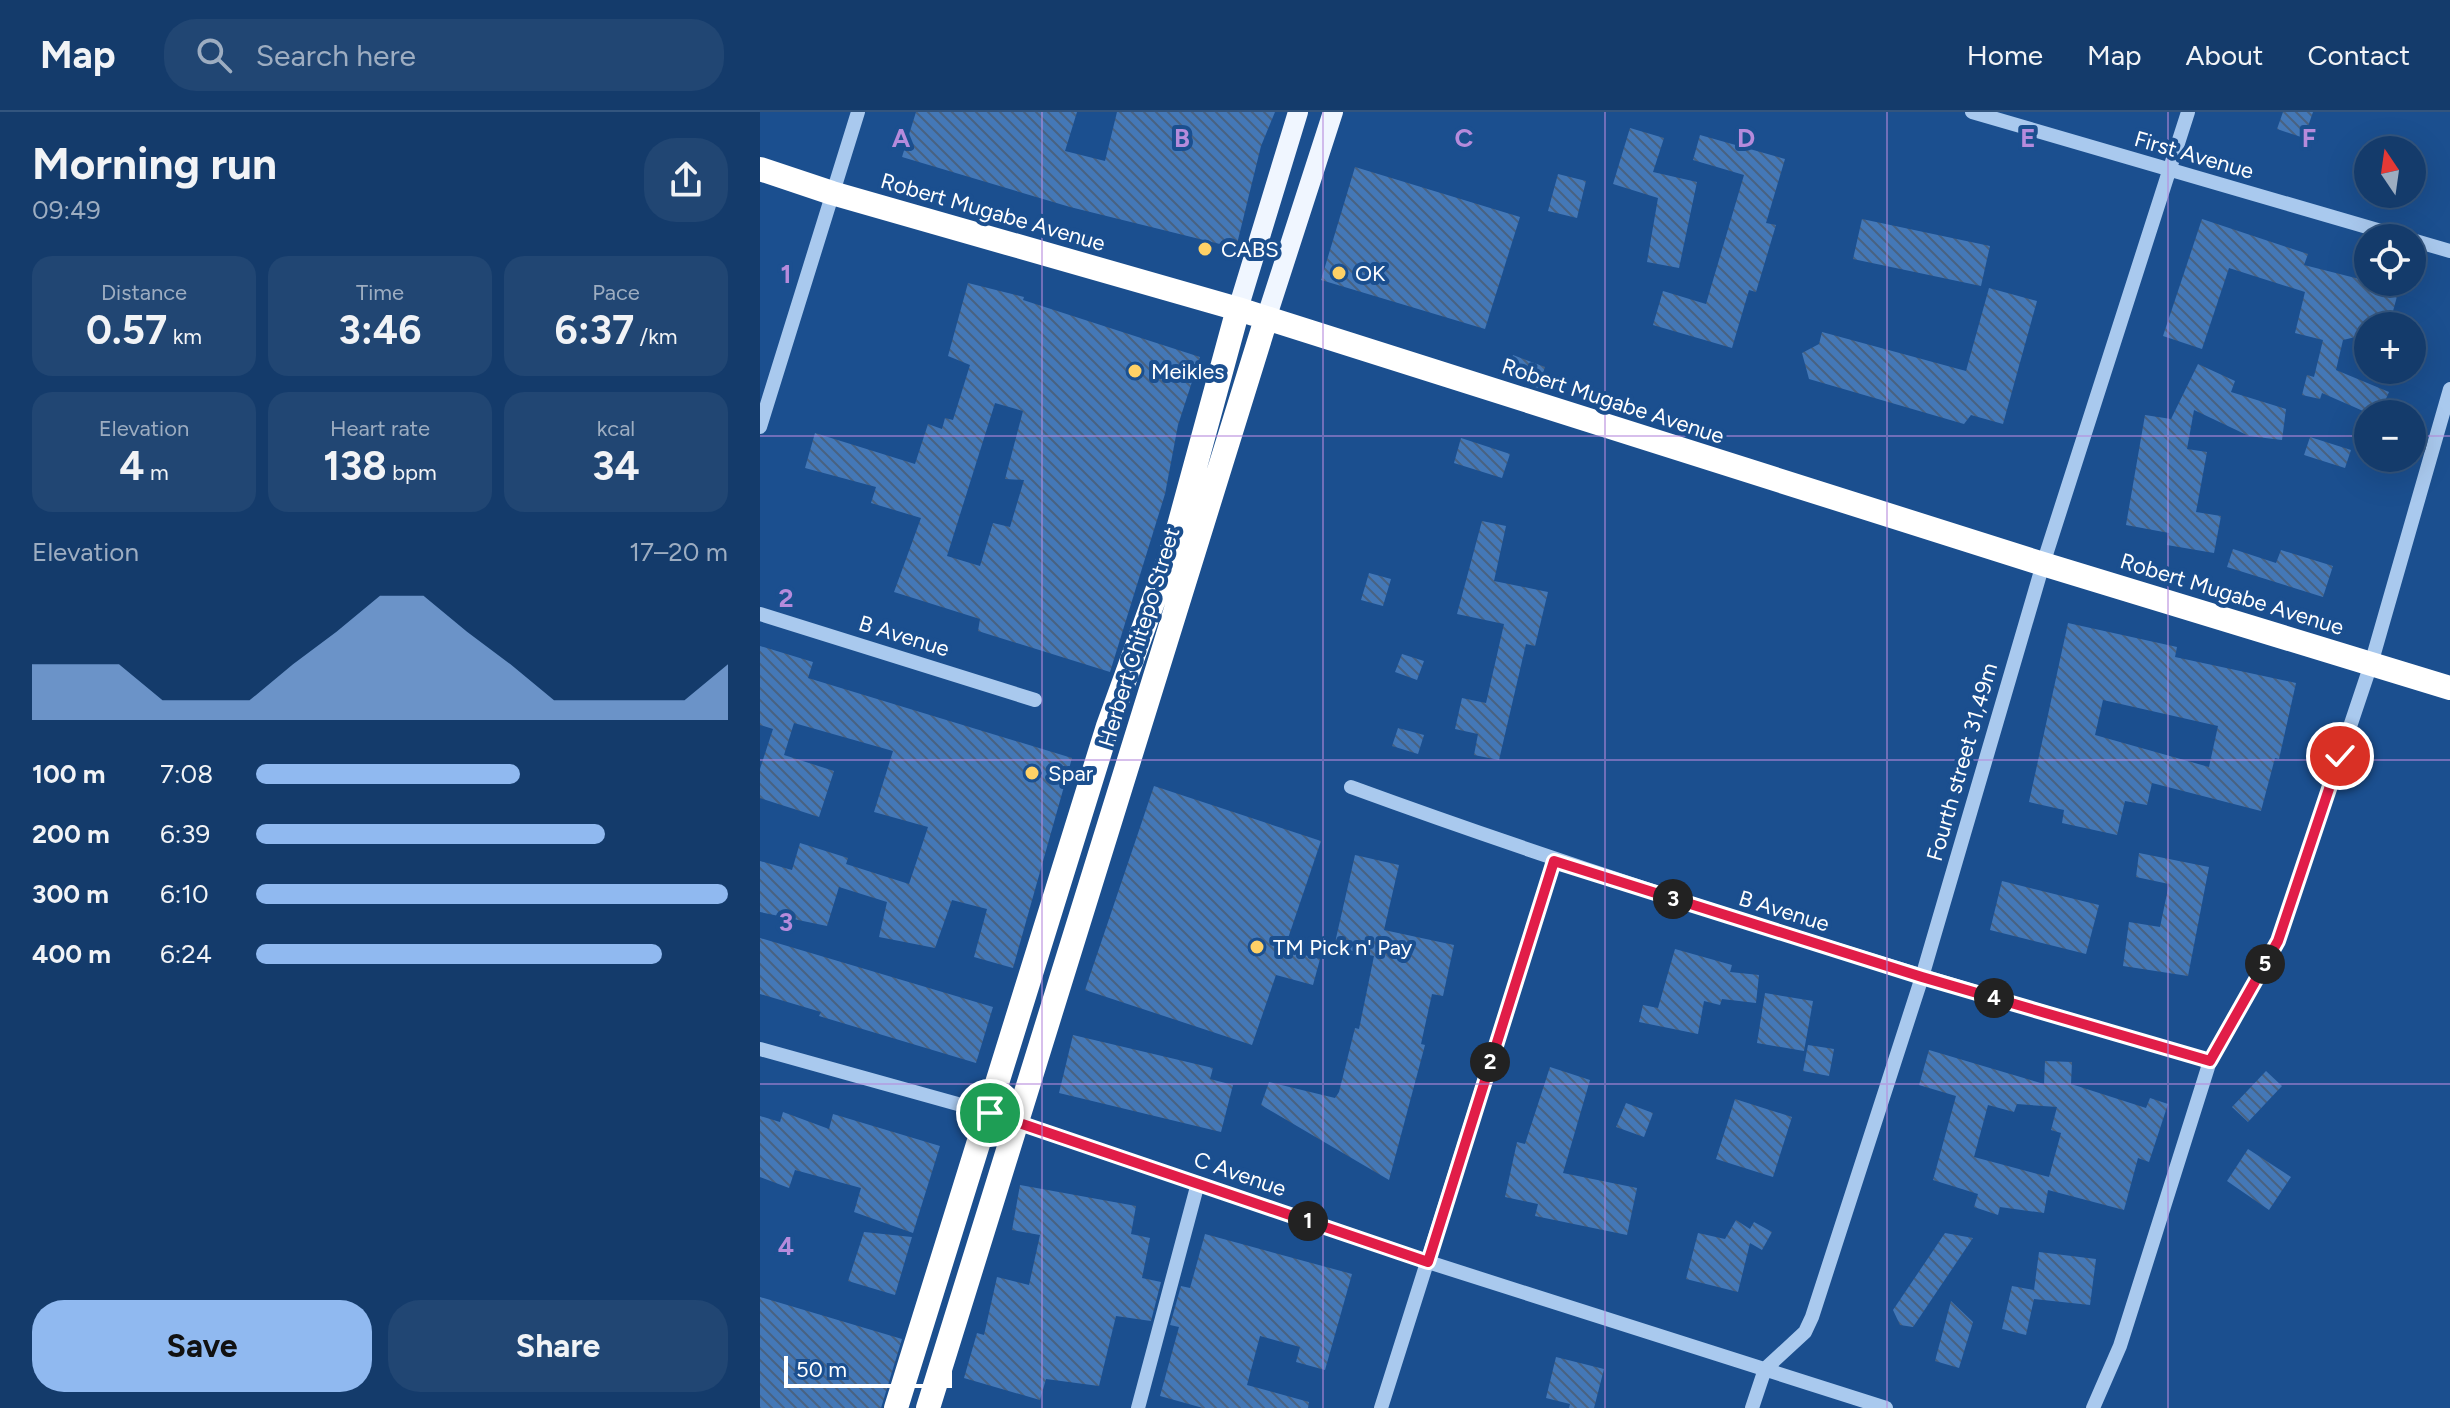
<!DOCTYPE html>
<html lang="en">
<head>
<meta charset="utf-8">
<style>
	:root { --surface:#143b6b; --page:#214673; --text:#f1f3f6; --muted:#9dadc1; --line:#33557e; --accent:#90b9f0 }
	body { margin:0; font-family:Figtree,sans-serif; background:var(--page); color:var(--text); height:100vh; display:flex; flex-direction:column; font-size:30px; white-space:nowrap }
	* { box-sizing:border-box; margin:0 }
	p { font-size:26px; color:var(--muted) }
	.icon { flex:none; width:44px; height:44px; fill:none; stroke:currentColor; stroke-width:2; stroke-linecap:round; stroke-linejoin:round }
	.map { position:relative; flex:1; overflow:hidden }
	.panel { display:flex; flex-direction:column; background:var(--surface); width:760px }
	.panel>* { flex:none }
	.needle { width:52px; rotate:347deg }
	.buttons { position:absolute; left:1594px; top:24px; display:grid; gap:16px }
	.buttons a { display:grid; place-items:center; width:72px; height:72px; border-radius:50%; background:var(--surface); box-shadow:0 8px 32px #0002,0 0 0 2px var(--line); font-size:40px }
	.scale { position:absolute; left:24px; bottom:20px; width:168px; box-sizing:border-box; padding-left:8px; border:4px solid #fff; border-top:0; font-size:22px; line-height:28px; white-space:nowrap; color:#fff; -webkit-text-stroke:6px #1b4f8f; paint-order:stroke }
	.pin { position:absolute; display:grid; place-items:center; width:68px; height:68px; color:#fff; margin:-34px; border:4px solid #fff; border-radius:50%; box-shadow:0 2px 8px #0007 }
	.km { position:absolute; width:40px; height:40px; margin:-20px; border-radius:50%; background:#222; color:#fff; font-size:22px; line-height:40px; text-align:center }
	.round { display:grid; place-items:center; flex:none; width:84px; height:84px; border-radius:32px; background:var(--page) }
	.head { display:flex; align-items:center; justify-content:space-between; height:136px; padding:0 32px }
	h1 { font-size:44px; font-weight:700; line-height:60px }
	.metrics { display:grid; grid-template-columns:repeat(3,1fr); gap:12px; height:136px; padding:8px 32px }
	.metrics div { display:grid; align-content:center; border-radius:20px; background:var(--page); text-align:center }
	.metrics b { font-size:40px; font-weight:700 }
	.metrics small { font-size:22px; font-weight:400 }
	.metrics p { font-size:22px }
	.chart { height:224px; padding:16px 32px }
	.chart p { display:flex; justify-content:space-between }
	.chart svg { width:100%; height:144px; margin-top:8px; fill:var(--accent); opacity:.7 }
	.primary-button { display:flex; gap:16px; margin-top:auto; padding:16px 32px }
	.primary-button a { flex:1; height:92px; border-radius:32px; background:var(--accent); color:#111; font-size:32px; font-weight:700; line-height:92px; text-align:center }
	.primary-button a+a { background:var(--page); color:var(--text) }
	ul { padding:0 32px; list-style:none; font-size:26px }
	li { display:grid; grid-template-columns:128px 96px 1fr; align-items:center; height:60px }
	li i { height:20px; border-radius:10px; background:var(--accent) }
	header { display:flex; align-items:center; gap:48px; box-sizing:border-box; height:112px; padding:0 40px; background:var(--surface); border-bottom:2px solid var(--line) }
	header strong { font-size:38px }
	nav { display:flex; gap:44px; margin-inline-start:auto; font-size:28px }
	.search { width:560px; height:72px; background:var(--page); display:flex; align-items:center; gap:20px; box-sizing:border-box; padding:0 28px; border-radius:32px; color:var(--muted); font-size:30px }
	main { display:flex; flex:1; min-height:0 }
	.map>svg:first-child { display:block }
</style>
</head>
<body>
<header>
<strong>Map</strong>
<div class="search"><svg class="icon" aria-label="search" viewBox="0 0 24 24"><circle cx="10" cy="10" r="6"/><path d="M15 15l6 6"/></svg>Search here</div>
<nav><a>Home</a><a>Map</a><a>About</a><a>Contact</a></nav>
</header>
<main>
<section class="panel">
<div class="head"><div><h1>Morning run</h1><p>09:49</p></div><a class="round"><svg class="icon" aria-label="share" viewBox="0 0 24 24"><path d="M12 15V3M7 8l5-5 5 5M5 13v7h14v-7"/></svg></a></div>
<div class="metrics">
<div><p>Distance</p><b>0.57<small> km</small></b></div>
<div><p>Time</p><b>3:46</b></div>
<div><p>Pace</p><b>6:37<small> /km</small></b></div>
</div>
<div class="metrics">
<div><p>Elevation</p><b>4<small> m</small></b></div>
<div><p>Heart rate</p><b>138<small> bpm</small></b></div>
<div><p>kcal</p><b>34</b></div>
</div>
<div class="chart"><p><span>Elevation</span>17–20 m</p>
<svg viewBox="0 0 160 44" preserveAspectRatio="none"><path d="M0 44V27L10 27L20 27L30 38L40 38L50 38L60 27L70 17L80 6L90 6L100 17L110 27L120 38L130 38L140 38L150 38L160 27V44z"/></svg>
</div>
<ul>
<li><b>100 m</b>7:08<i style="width:56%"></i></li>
<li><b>200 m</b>6:39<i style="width:74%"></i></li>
<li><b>300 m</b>6:10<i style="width:100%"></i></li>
<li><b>400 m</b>6:24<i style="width:86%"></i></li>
</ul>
<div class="primary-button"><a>Save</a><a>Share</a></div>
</section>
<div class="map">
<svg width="1690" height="1296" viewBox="0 0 1690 1296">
	<defs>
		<pattern id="building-back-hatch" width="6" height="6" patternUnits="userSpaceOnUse" patternTransform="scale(2)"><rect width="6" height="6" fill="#4478b7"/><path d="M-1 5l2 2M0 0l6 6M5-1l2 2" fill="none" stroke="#486282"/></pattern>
	</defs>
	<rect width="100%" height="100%" fill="#1b4f8f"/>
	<path fill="url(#building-back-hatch)" fill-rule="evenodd" d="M 156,0 L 317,0 L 305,39 L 345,49 L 357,0 L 515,0 L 501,34 L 476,136 L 310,95 L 142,45 Z
		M 1523,0 L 1553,0 L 1544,26 L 1517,17 Z
		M 870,16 L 904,26 L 893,60 L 937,70 L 919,156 L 887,150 L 898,86 L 853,72 Z
		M 940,23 L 1025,47 L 1006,111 L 1016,113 L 996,180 L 989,178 L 972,236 L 893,213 L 903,179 L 946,192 L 984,63 L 933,48 Z
		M 595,55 L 760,105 L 725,217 L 561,168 Z
		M 798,62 L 826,69 L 817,106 L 788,99 Z
		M 1102,107 L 1230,134 L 1221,174 L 1093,147 Z
		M 1442,107 L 1548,142 L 1544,153 L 1639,177 L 1629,214 L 1608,214 L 1608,222 L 1583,228 L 1576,258 L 1629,280 L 1619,302 L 1610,302 L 1562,281 L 1560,287 L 1542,283 L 1547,263 L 1554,265 L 1563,228 L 1535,221 L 1545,180 L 1469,156 L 1442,237 L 1403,224 Z
		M 208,171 L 264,185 L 263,188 L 440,245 L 418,313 L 405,382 L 350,560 L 218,519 L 220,507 L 134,480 L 161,406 L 111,391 L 116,375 L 45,356 L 55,321 L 155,352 L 168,312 L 182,317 L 185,306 L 193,308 L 210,253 L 188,244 ZM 235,291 L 263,299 L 245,367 L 264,368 L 250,415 L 233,411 L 220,454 L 187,444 Z
		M 1229,176 L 1277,189 L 1243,312 L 1211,303 L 1204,312 L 1049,267 L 1042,241 L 1059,232 L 1062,220 L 1206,259 Z
		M 753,243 L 785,255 L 778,276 L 745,264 Z
		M 1438,252 L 1475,269 L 1471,280 L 1526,297 L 1522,328 L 1489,324 L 1434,298 L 1427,337 L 1447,340 L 1436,400 L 1461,404 L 1454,441 L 1407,433 L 1409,421 L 1366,413 L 1385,303 L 1411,307 Z
		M 1550,325 L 1591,338 L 1585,356 L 1544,343 Z
		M 701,326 L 750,342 L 742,366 L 694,351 Z
		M 722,409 L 746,414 L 734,469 L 788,480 L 775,534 L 766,532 L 739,648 L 714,643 L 718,622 L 695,617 L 702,586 L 726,591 L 744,512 L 697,502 Z
		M 1473,437 L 1516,451 L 1521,438 L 1573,454 L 1563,485 L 1467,455 Z
		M 609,461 L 631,467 L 623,494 L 601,488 Z
		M 1308,511 L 1417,535 L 1415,545 L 1536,571 L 1519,647 L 1515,646 L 1501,699 L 1392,671 L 1387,693 L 1365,689 L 1357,723 L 1302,711 L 1304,698 L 1269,690 ZM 1343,588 L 1458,614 L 1449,655 L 1335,623 Z
		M 0,534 L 53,550 L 48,566 L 312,646 L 253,856 L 214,845 L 227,797 L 192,788 L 175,836 L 119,825 L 127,790 L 79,775 L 67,814 L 0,800 L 0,749 L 32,758 L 40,731 L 88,746 L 86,752 L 149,772 L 168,715 L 114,700 L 133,639 L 34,611 L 24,643 L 74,659 L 59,705 L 0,686 L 0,657 L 13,617 L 0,613 Z
		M 642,542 L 664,549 L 657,568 L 635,560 Z
		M 638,616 L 664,623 L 658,642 L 632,634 Z
		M 394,674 L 561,729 L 524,838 L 560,847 L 553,873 L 516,863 L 492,933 L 325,878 Z
		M 1379,741 L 1449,755 L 1428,864 L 1363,854 L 1369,810 L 1400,815 L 1409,772 L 1376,765 Z
		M 595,743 L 639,753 L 624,818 L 694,833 L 683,884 L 672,882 L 661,932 L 665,933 L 629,1068 L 501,993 L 509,970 L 575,986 L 579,980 L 595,916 L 599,917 L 614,844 L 574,835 Z
		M 1242,769 L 1339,793 L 1326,842 L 1230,818 Z
		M 0,826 L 233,895 L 216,951 L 59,904 L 61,900 L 0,882 Z
		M 915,837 L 972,853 L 970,860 L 999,863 L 996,891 L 962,887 L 960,893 L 944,889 L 938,922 L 879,910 L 883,893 L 898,896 Z
		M 1005,881 L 1053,889 L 1044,939 L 997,931 Z
		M 313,923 L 453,956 L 450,967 L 473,973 L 461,1020 L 299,981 Z
		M 1048,933 L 1074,937 L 1069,964 L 1043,959 Z
		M 1169,938 L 1284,972 L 1285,949 L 1312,950 L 1311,972 L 1386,996 L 1390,986 L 1408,992 L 1389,1050 L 1378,1046 L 1364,1098 L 1288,1078 L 1284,1101 L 1240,1095 L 1238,1103 L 1214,1095 L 1218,1082 L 1173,1068 L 1196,984 L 1159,973 ZM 1257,992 L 1297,995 L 1291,1018 L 1301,1021 L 1289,1065 L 1214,1045 L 1228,993 L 1254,1000 Z
		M 790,955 L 830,968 L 803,1061 L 877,1076 L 867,1123 L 775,1104 L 778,1092 L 745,1085 L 757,1030 L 765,1032 Z
		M 1506,959 L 1522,974 L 1488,1010 L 1472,995 Z
		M 975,987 L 1032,1005 L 1013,1065 L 956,1047 Z
		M 866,991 L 893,1001 L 884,1025 L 856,1015 Z
		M 23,1000 L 69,1017 L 73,1002 L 180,1034 L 153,1121 L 94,1100 L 101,1076 L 35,1058 L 29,1076 L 0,1065 L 0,1004 L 20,1010 Z
		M 1488,1037 L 1531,1065 L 1509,1098 L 1467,1069 Z
		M 260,1073 L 376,1094 L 371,1122 L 390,1126 L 382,1166 L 401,1170 L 391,1209 L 356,1204 L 339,1274 L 286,1267 L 280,1288 L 204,1266 L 217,1221 L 224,1223 L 237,1165 L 269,1173 L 280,1123 L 252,1118 Z
		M 976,1108 L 990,1117 L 994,1110 L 1012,1120 L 1002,1138 L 990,1131 L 978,1180 L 926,1167 L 938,1121 L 965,1127 Z
		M 104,1120 L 152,1125 L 135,1183 L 88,1169 Z
		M 1185,1121 L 1213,1126 L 1153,1215 L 1140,1213 L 1133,1198 Z
		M 445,1122 L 592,1162 L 565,1258 L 536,1250 L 540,1235 L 500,1224 L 487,1273 L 549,1290 L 548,1296 L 443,1296 L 400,1284 L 419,1215 L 410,1213 L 421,1174 L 430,1176 Z
		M 1279,1140 L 1336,1147 L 1330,1193 L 1274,1187 L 1266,1223 L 1242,1217 L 1252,1174 L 1274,1178 Z
		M 0,1185 L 142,1227 L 121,1296 L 0,1296 Z
		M 1191,1189 L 1213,1210 L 1199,1256 L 1175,1249 Z
		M 796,1245 L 844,1257 L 834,1296 L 809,1296 L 810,1292 L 786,1286 Z"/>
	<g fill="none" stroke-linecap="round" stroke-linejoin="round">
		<path stroke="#a9c9ee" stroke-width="14" d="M 1212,0 L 1645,126
			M 1652,128 L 1690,139
			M 0,315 L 98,0
			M 0,502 L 275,588
			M 591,675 C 873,778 1161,865 1450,949
			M 0,937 L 230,1001 L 668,1150 L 1126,1296
			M 378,1296 L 438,1071
			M 621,1296 L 794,749
			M 992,1296 L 1005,1257 L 1045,1220 L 1052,1205 L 1162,865 L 1283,452 L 1428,0
			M 1333,1296 L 1360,1234 L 1450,949 L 1518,829 L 1611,552 L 1690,277"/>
		<path stroke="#f0f6ff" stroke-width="20" d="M 478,197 L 538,0
			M 506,207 L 573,0"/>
		<path stroke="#fff" stroke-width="24" d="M 0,57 L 72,81 L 478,197 L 1283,452 L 1690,576
			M 136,1296 L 348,614 L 414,432 L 478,197
			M 168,1296 L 506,207"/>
	</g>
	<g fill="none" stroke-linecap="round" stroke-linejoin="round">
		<g stroke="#fff" stroke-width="16">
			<path id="route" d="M 230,1001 L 668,1150 L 794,749 L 1162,865 L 1450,949 L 1518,829 L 1580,644"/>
		</g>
		<use href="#route" stroke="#e11d48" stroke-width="10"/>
	</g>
	<path fill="none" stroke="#b68bdc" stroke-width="2" stroke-opacity="0.55" d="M 282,0 L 282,1296M 563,0 L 563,1296M 845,0 L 845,1296M 1127,0 L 1127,1296M 1408,0 L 1408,1296M 0,324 L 1608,324M 1652,324 L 1690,324M 0,648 L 1690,648M 0,972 L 1690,972"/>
	<g fill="#ffd166" stroke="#1b4f8f" stroke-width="3">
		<circle cx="445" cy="137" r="8"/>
		<circle cx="579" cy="161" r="8"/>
		<circle cx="375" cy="259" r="8"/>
		<circle cx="272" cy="661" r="8"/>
		<circle cx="497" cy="835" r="8"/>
	</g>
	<g text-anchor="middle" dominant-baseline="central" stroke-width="8" stroke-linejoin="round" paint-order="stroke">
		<g font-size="22" fill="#fff" stroke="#1b4f8f">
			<text transform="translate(1434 43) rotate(16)">First Avenue</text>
			<text transform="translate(233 100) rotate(16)">Robert Mugabe Avenue</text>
			<text transform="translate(853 289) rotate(18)">Robert Mugabe Avenue</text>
			<text transform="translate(1472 482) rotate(17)">Robert Mugabe Avenue</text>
			<text transform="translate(144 524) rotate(17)">B Avenue</text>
			<text transform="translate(379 525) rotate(-73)">Herbert Chitepo Street</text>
			<text transform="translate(1202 650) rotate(-74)">Fourth street 31,49m</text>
			<text transform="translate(1024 799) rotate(17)">B Avenue</text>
			<text transform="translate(480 1062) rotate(19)">C Avenue</text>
		</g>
		<g font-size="22" fill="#fff" stroke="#1b4f8f" text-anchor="start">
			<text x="461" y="137">CABS</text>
			<text x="595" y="161">OK</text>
			<text x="391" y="259">Meikles</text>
			<text x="288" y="661">Spar</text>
			<text x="513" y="835">TM Pick n' Pay</text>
		</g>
	</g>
	<g font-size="26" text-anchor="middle" font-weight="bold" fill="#b68bdc" stroke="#1b4f8f" stroke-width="8" stroke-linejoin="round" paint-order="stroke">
		<text x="141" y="35">A</text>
		<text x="422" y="35">B</text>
		<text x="704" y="35">C</text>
		<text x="986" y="35">D</text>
		<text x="1268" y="35">E</text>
		<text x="1549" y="35">F</text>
		<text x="26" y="171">1</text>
		<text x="26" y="495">2</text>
		<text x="26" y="819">3</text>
		<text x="26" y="1143">4</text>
	</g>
</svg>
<div class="buttons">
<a><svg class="needle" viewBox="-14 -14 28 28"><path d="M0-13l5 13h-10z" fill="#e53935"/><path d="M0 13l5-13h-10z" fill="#9dadc1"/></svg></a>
<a><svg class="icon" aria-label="locate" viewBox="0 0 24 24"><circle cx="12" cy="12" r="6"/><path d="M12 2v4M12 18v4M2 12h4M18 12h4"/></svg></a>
<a>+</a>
<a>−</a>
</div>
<div class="scale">50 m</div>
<div class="pin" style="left:230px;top:1001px;background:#1e9e55"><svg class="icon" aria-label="arrive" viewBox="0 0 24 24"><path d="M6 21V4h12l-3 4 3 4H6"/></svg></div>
<div class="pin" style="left:1580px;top:644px;background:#d93025"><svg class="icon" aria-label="check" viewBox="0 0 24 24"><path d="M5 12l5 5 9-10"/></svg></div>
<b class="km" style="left:548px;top:1109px">1</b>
<b class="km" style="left:730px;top:950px">2</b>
<b class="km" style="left:913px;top:787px">3</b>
<b class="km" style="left:1234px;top:886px">4</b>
<b class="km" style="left:1505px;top:852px">5</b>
</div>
</main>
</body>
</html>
